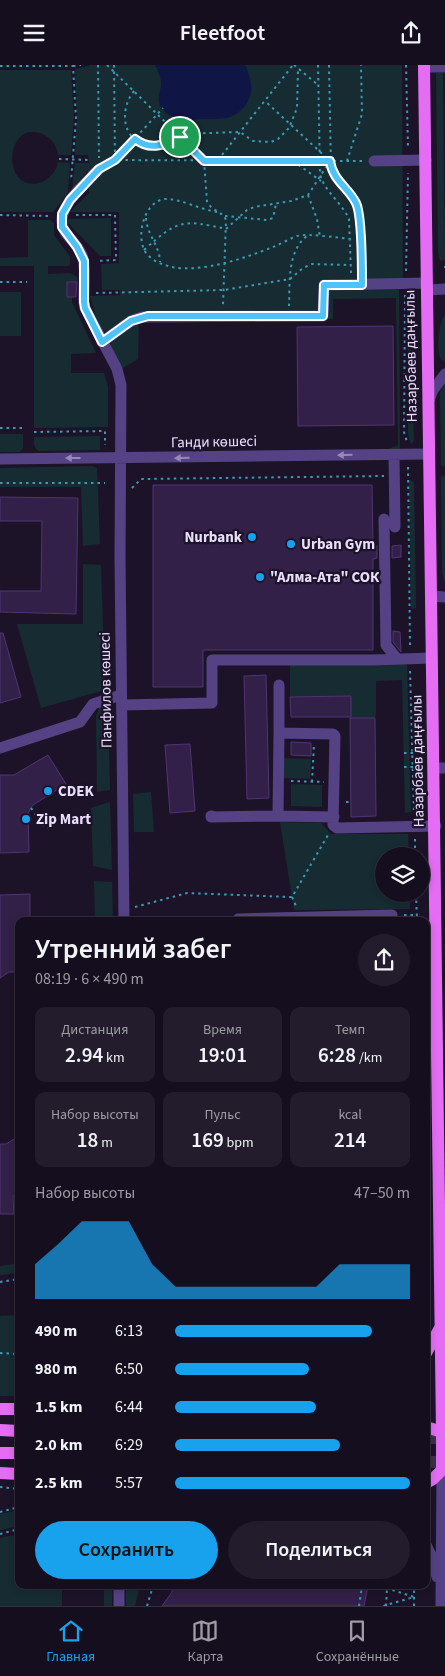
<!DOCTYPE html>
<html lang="ru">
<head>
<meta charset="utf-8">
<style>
	:root { --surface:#150e1f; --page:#221c2c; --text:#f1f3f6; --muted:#9d9ca4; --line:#342e3d; --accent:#18a1ed }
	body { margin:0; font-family:"Source Sans 3",sans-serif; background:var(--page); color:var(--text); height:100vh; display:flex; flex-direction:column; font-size:19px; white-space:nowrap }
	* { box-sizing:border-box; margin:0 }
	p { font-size:16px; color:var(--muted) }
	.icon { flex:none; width:28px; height:28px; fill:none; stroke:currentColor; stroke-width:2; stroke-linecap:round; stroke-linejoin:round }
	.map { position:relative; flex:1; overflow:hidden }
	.panel { position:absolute; left:15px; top:852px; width:415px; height:672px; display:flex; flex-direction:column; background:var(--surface); border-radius:10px; box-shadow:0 2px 8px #0003,0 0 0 1px var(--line) }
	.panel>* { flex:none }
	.buttons { position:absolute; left:375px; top:782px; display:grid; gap:10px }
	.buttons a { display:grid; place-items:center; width:55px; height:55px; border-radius:50%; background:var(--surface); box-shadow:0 2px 8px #0003,0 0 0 1px var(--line); font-size:25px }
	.pin { position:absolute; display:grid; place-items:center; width:42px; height:42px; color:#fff; margin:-21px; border:2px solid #fff; border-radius:50%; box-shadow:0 1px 5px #0007 }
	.round { display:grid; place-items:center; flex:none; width:52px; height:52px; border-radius:26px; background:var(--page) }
	.overview { display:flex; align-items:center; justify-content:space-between; height:85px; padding:0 20px }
	h1 { font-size:28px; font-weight:600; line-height:38px }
	.metrics { display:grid; grid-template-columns:repeat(3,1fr); gap:8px; height:85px; padding:5px 20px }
	.metrics div { display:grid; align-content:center; border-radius:10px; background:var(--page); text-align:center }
	.metrics b { font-size:21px; font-weight:600 }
	.metrics small { font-size:14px; font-weight:400 }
	.metrics p { font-size:14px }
	.chart { height:140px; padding:10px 20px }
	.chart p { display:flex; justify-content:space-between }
	.chart svg { width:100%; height:90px; margin-top:5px; fill:var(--accent); opacity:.7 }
	.button { display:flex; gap:10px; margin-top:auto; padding:10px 20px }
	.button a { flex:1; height:58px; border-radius:30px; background:var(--accent); color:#111; font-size:20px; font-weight:600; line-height:58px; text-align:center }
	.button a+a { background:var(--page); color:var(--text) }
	ul { padding:0 20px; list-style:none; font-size:16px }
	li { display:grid; grid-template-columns:80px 60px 1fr; align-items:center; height:38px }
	li i { height:12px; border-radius:6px; background:var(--accent) }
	header { display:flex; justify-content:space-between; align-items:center; height:65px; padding:0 20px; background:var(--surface); font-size:22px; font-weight:600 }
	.dock { display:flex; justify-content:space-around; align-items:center; height:70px; border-top:1px solid var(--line); background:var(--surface); font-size:14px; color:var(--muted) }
	.dock a { display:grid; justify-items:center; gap:2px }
	.dock .on { color:var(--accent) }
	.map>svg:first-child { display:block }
</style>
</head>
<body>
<header><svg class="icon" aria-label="menu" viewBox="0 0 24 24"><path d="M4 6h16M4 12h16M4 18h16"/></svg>Fleetfoot<svg class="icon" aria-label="share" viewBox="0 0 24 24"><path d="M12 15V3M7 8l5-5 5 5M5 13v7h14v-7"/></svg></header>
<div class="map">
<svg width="445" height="1541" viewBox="0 0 445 1541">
	<rect width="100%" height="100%" fill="#1c1329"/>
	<path fill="#162c32" d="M 89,0 L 402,0 L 403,215 L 399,224 L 400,385 L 386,385 L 398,380 L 396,233 L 333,234 L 333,254 L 148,257 L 148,248 L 108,267 L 101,266 L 99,263 L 90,231 L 120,230 L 119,225 L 102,225 L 101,199 L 119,198 L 119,147 L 70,147 L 89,128 L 88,105 L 72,124 L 75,98 L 89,98 L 88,90 L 75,90 L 77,53 L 75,4 L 89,1 Z
		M 0,5 L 71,5 L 74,53 L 71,90 L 58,90 C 57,82 53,75 46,71 C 12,51 0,109 27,118 C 42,122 55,111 58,97 L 70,98 L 68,128 L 53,147 L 2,147 L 0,146 Z
		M 436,8 L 443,8 L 445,195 L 440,196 L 438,187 Z
		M 111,153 L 111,191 L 100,191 L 68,158 L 67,154 Z
		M 28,155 L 50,155 L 54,158 L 54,170 L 70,192 L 70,199 L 68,201 L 48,201 L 48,209 L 70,208 L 77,212 L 78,217 L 67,217 L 67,231 L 72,232 L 72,237 L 96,288 L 71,289 L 71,308 L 104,308 L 108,322 L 108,362 L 34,363 L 34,201 L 0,201 L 0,193 L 28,192 Z
		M 0,227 L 21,227 L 21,271 L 0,271 Z
		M 445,250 L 445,296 L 441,295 C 436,285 438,258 445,250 Z
		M 139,257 L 138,294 L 123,303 L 110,284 L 112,274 Z
		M 411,281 L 414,376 L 411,379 L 408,369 L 408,282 Z
		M 445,318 L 445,401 L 441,401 L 440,329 L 441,324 Z
		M 0,369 L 23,369 L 23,383 L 20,387 L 0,387 Z
		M 100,371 L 100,385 L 39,386 C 33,383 34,378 34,372 Z
		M 92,401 L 97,403 L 100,479 L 83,481 L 81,422 L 0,422 L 0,403 Z
		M 441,411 L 445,411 L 445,519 L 442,507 Z
		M 409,415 L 414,417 L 416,543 L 411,544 Z
		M 83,499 L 101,500 L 105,625 L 41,643 L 17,559 L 83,559 Z
		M 407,598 L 411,747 L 405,748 L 402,615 L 376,616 L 376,648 L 375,653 L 351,653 L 351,631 L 290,632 L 290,600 Z
		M 108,639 L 110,725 L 97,727 L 96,651 L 100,641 Z
		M 282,693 L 311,694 L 310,714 L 281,713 Z
		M 291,719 L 322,720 L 322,742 L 291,741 Z
		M 151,727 L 154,767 L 134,767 L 133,729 Z
		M 110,737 L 112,805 L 93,801 L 91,743 Z
		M 280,757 L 321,758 L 331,769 L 408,769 L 409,791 L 384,791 L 384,829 L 410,829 L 410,844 L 294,845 Z
		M 94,816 L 112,817 L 113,856 L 95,856 Z
		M 19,1198 L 19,1208 L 0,1210 L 0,1201 Z
		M 19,1250 L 19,1331 L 0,1331 L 0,1251 Z
		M 19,1445 L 19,1461 L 0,1465 L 0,1449 Z
		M 19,1469 L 19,1521 L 62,1521 L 62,1541 L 0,1541 L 0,1473 Z
		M 104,1521 L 112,1521 L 112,1541 L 104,1541 Z
		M 126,1521 L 140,1521 L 135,1541 L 126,1541 Z"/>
	<path fill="#0f1545" d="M 155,0 L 244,0 L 246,1 C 251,16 255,27 245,41 C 239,47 234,52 226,53 C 218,54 210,54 202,54 C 190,55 175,56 165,47 C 154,36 161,30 161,18 C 161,12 158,6 155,0 Z"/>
	<path fill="#332048" stroke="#513472" d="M 67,217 L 77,217 L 76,232 L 67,232 Z
		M 393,261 L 394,360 L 298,361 L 297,262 Z
		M 153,420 L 372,420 L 373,481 L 377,481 L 377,493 L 373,494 L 373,585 L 203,585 L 203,622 L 153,622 Z
		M 0,432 L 78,433 L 76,549 L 0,547 L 0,526 L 41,526 L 42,456 L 0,456 Z
		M 401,480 L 401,492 L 392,493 L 392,481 Z
		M 393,566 L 400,567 L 401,587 L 393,577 Z
		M 0,568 L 3,568 L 21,632 L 0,638 Z
		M 266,610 L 269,733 L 247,734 L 244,611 Z
		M 351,631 L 351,652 L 291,652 L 290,632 Z
		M 350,653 L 375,653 L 376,751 L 351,752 Z
		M 291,677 L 311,678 L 311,691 L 291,690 Z
		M 190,679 L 195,746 L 170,748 L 165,680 Z
		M 48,690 L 66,719 L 33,740 L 31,743 L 28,748 L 29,787 L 0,788 L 0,710 L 14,710 Z
		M 30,829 L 30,856 L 19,856 L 19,907 L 9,907 L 0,913 L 0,830 Z
		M 19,1071 L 19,1122 L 13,1132 L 14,1149 L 0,1149 L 0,1079 L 6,1079 Z
		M 172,1521 L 368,1521 L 364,1541 L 162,1541 L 172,1527 Z"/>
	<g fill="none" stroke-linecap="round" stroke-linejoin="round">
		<path stroke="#3b3149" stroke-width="12" stroke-dasharray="12 6" stroke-linecap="butt" d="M 426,1373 L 445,1373
			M 426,1397 L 445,1397"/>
		<path stroke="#3a9bb3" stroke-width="2" stroke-dasharray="2.5 4" stroke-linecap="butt" d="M 98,0 L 99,93
			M 107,0 L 204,95 L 207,137 C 212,146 223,147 226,155 L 223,240
			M 114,0 L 115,95
			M 294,0 L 317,19
			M 318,0 L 320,109 C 324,126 342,138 349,154 L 351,208
			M 329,0 L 331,103 C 338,119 353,128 359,145 L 362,207
			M 406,0 L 408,83
			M 0,1 L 73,1 L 76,54 L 71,115
			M 73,1 L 81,0
			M 134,26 C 117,47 124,82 155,81 C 165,81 175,74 184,69
			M 177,69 L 240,67 L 253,76 L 271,77 L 278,74 L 289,63 L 297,43 L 298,4
			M 59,94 L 91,95
			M 106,95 L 364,96
			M 218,95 L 293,0
			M 293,96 L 321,116
			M 347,96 L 362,49 L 361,0
			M 108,99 L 115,95 L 163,43
			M 308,130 L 317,154 L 320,172
			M 217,147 C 202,145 178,133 165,134 C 144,136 135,172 146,188 C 152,196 163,200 172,202 C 202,208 245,193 273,182 C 281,179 289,174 297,171 C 309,168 338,173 351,174
			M 0,150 L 51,151
			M 76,150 L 115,150 L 116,195 L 96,196
			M 225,151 L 267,155 L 273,153 L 276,139
			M 146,153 C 147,170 160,181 160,197
			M 144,185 C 177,155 183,154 226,164 L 247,145 L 254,142 L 291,136 L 308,130 L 330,96 L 265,36
			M 444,202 L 445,202
			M 406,206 L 408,108
			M 0,217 L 27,217
			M 96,228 L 224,225 L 290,214 L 303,203 L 312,199 L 351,200
			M 405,230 L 404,367 L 407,377
			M 289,241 C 290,218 287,186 307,171
			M 0,363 L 22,363
			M 34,367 L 105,366 L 105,380
			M 408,402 L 410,581
			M 0,418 L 105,418
			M 132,423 L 141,414 L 384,411
			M 410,606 L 414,749
			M 404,688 L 413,688
			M 404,702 L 413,702
			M 291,716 L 324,717
			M 312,717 L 314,679
			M 346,737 L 351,737
			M 31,743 L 43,760 L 53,765
			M 415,774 L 415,791
			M 416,829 L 417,856
			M 292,832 L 296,841
			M 135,842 L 187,828 L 292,832 L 328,770
			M 404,850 L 417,850
			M 0,1217 L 19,1214
			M 0,1288 L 19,1289
			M 0,1422 L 19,1424
			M 0,1447 L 19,1442
			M 0,1469 L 19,1464
			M 380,1521 L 414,1532 L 383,1541
			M 147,1541 L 153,1521
			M 359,1541 L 362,1521
			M 386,1541 L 387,1523
			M 414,1541 L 414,1521"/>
		<path stroke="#554284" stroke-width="11" d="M 424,2 L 445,2
			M 374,96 L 426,95
			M 99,104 C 86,118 53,144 64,165 C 69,174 78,180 82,190 C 87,204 83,223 84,237 L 85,243 L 117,304 L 121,320 L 120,492 L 124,856
			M 427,225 L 445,224
			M 102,277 L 131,256 L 142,252 L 323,251 L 324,220 L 427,218
			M 429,335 L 433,325 L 445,309
			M 394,390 L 395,462
			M 0,394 L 429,389
			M 384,454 L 386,580 L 397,594
			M 431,531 L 445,532
			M 279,620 L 279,668
			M 122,640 L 212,638 L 212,595 L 371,595 L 432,593
			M 0,683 L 80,657 L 93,639 L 121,630
			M 435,703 L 445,703
			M 212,751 L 211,751 L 211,752 L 278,751 L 279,668 L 333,669 L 335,671 L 333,760 L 337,763 L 436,761
			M 278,751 L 334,752
			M 238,856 L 238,854 L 392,850 L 392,856
			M 426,1480 L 432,1492 L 437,1512
			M 119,1521 L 119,1541
			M 441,1541 L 442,1405"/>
		<path stroke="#e46df4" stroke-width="12" d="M 424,0 L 442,1367 L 442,1405 L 433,1414 L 426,1418
			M 426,1288 L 440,1263
			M 0,1344 L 19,1344
			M 426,1362 L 442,1367
			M 0,1365 L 19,1366
			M 0,1388 L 19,1388
			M 0,1408 L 19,1409"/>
	</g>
	<defs><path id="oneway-solid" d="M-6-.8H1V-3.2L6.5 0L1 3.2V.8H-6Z" transform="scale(1.25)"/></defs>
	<g fill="#9888ba">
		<use href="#oneway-solid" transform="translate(345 390) rotate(179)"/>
		<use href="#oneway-solid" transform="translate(73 393) rotate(180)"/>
		<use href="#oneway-solid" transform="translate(182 393) rotate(179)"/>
	</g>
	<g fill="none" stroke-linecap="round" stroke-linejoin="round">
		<g stroke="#fff" stroke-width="10">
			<path id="route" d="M 180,72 L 204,96 L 330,96 C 333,116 348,122 356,138 C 362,150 362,203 362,220 L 324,220 L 323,251 L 148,251 L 131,256 L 102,277 L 85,243 L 84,237 L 84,196 L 77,182 L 62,162 L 62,149 L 70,135 L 99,104 L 115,95 L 135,74 C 150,86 165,80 180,72 Z"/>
		</g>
		<use href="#route" stroke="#4fc3f7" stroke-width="6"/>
	</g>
	<g fill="#18a1ed" stroke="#1c1329" stroke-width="2">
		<circle cx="252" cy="472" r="5"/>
		<circle cx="291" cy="479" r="5"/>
		<circle cx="260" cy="512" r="5"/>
		<circle cx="48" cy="726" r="5"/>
		<circle cx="26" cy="754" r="5"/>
	</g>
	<g text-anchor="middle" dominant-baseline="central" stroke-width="4.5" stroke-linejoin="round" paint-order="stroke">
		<g font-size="15" fill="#e9ddfc" stroke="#1c1329">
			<text transform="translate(411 291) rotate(-91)">Назарбаев даңғылы</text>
			<text transform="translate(214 377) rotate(-1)">Ганди көшесі</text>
			<text transform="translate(106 625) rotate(-91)">Панфилов көшесі</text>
			<text transform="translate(418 696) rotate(-91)">Назарбаев даңғылы</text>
		</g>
		<g font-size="15" font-weight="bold" fill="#e9ddfc" stroke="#1c1329" text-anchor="start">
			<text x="242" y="472" text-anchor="end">Nurbank</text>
			<text x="301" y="479">Urban Gym</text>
			<text x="270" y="512">"Алма-Ата" СОК</text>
			<text x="58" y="726">CDEK</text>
			<text x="36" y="754">Zip Mart</text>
		</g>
	</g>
</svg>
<div class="buttons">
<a><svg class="icon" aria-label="layers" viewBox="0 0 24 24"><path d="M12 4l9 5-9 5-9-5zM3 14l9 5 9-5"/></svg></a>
</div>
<div class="pin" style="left:180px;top:72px;background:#1e9e55"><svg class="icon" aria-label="arrive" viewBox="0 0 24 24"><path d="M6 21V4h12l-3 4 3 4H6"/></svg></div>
<section class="panel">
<div class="overview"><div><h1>Утренний забег</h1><p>08:19 · 6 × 490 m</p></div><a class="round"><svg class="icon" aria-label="share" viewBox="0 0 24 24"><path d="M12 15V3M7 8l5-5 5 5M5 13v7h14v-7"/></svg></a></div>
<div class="metrics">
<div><p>Дистанция</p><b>2.94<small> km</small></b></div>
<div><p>Время</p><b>19:01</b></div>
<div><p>Темп</p><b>6:28<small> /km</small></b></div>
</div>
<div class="metrics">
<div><p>Набор высоты</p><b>18<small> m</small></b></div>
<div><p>Пульс</p><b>169<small> bpm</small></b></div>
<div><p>kcal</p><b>214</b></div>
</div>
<div class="chart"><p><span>Набор высоты</span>47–50 m</p>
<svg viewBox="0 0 160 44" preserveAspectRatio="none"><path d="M0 44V27L10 17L20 6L30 6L40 6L50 27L60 38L70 38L80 38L90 38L100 38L110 38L120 38L130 27L140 27L150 27L160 27V44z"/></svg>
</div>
<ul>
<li><b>490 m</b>6:13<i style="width:84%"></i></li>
<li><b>980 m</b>6:50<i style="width:57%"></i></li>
<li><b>1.5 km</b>6:44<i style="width:60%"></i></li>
<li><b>2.0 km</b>6:29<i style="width:70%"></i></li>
<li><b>2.5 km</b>5:57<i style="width:100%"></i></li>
</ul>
<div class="button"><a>Сохранить</a><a>Поделиться</a></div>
</section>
</div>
<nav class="dock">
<a class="on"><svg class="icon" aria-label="home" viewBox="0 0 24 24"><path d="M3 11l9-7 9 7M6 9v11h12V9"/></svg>Главная</a>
<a><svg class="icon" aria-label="map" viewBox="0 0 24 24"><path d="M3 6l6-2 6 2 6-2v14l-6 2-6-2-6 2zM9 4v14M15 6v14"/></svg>Карта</a>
<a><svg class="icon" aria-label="saved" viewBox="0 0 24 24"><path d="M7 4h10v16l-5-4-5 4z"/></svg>Сохранённые</a>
</nav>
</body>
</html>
